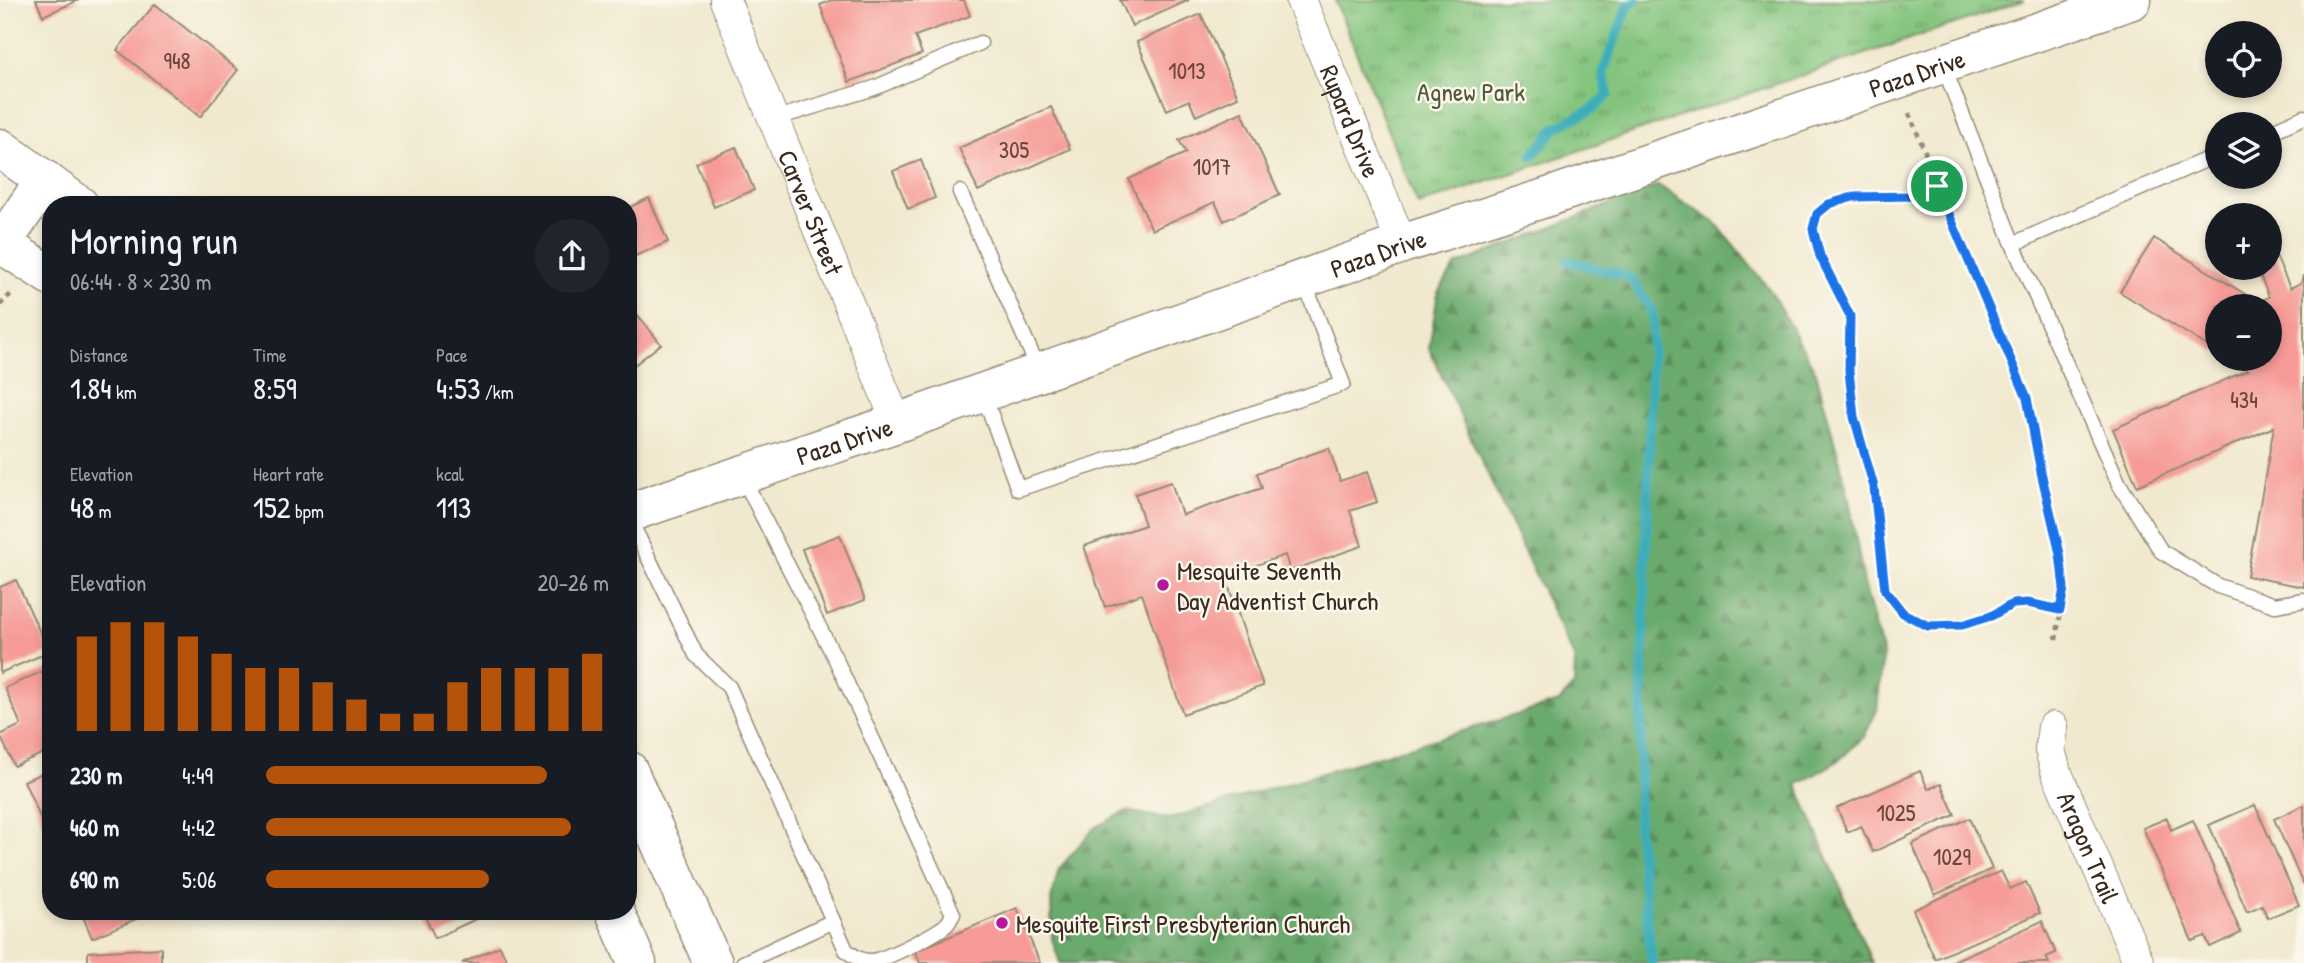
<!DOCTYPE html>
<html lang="en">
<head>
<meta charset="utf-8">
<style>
	:root { --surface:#171b24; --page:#20242c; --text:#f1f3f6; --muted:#9ea1a6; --accent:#b45309 }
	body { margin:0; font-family:"Patrick Hand",sans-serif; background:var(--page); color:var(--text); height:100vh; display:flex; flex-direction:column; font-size:26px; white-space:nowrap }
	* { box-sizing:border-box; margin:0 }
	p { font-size:23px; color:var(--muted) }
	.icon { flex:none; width:38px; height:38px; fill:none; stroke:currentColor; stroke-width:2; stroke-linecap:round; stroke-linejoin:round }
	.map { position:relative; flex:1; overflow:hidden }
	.sheet { position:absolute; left:42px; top:196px; width:595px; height:724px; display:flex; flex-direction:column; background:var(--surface); border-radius:28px; box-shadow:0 4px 10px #0003 }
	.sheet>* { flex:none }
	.buttons { position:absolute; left:2205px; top:21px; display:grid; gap:14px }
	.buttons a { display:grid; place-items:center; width:77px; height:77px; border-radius:50%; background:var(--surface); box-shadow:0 4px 10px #0003; font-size:35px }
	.pin { position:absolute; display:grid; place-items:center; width:60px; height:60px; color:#fff; margin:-30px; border:4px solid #fff; border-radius:50%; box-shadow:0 2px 7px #0007 }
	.round { display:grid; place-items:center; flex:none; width:74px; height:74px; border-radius:37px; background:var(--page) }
	.overview { display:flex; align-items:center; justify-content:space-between; height:119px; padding:0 28px }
	h1 { font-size:38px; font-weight:600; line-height:52px }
	.stats { display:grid; grid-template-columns:repeat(3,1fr); gap:10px; height:119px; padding:7px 28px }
	.stats div { display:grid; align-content:center }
	.stats b { font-size:30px; font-weight:600 }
	.stats small { font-size:19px; font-weight:400 }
	.stats p { font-size:19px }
	.chart { height:196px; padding:14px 28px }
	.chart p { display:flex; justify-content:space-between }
	.chart svg { width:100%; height:126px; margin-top:7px; stroke:var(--accent); stroke-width:6 }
	ul { padding:0 28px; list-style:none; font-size:23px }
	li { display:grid; grid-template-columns:112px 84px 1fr; align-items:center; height:52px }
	li i { height:18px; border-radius:9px; background:var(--accent) }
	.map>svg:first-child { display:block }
</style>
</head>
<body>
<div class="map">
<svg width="2304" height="963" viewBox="0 0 2304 963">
	<defs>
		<pattern id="forest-firs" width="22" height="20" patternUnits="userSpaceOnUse" patternTransform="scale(1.75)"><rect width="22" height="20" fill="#6baa6d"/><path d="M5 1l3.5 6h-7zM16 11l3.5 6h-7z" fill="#598b59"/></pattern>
		<pattern id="park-tufts" width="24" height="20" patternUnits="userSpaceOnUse" patternTransform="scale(1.75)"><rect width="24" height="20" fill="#84c57e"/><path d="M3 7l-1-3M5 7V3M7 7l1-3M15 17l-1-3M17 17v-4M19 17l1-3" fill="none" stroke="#6da067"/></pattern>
	</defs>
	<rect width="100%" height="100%" fill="#fbf7ec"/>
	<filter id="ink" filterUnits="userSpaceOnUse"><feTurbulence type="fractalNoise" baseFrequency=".0143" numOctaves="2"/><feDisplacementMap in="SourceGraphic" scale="14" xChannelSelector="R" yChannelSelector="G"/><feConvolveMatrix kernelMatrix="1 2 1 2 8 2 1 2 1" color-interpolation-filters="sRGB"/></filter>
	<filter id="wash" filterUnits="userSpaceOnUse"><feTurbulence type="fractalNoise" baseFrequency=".00686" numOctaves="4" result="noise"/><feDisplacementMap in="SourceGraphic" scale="28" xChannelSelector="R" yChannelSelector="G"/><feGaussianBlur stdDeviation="1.57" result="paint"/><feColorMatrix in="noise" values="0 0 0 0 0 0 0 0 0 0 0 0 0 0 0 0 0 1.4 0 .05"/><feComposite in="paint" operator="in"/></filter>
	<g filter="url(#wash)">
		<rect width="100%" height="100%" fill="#f1e9cf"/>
		<path fill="url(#forest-firs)" stroke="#536a46" stroke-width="2" d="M 1658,185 L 1716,223 L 1770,290 L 1816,372 L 1847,489 L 1864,583 L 1883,655 L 1877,710 L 1864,737 L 1838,761 L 1797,785 L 1872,963 L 1060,963 L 1052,939 L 1051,899 L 1059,869 L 1094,828 L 1126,811 L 1169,819 L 1559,702 L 1574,685 L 1575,660 L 1429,349 L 1438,292 L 1456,265 Z"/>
		<path fill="url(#park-tufts)" stroke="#60784e" stroke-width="2" d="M 1335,0 L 2025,0 L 1418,205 Z"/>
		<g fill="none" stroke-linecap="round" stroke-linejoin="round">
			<path stroke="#3eaeb9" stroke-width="10" d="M 1532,156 L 1557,127 L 1593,109 L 1608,95 L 1603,72 L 1628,6 L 1636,0
				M 1568,261 L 1630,277 L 1653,312 L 1638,832 L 1652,963"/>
		</g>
		<g id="blocks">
			<path fill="#f69b97" d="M 36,0 L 79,0 L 43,16 Z
				M 832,0 L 964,0 L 970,16 L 915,36 L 922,54 L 849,82 L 820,5 Z
				M 1120,0 L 1189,0 L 1132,26 Z
				M 155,4 L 238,70 L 200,117 L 117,50 Z
				M 1201,14 L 1238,97 L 1196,116 L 1189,100 L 1167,110 L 1137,42 Z
				M 1051,107 L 1070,149 L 978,191 L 959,148 Z
				M 1242,112 L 1280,195 L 1224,221 L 1215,202 L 1152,230 L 1129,179 L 1186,153 L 1179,140 Z
				M 736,147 L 754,190 L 714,207 L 696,163 Z
				M 921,160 L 935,198 L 908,209 L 893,171 Z
				M 649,198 L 668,242 L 628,259 L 628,208 Z
				M 2154,238 L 2258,302 L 2269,297 L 2257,268 L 2270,268 L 2270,242 L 2290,288 L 2301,283 L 2304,275 L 2304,587 L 2247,576 L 2274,427 L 2137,486 L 2113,429 L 2248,370 L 2229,359 L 2270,359 L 2270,306 L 2217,306 L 2217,352 L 2120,292 Z
				M 628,303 L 661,344 L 628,370 Z
				M 1329,448 L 1340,481 L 1367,472 L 1377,502 L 1350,511 L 1362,546 L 1290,571 L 1285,555 L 1225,576 L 1263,686 L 1183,714 L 1142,594 L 1105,607 L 1084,546 L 1145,525 L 1135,494 L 1171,482 L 1182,515 L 1262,488 L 1257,473 Z
				M 840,535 L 865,600 L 827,615 L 802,549 Z
				M 16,580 L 49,652 L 0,673 L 0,587 Z
				M 47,669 L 51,678 L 51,750 L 14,766 L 0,735 L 21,725 L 5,688 Z
				M 51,769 L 51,842 L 24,781 Z
				M 1920,771 L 1928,789 L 1941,784 L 1955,815 L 1873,852 L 1861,826 L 1847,832 L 1837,808 Z
				M 2255,805 L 2299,905 L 2268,918 L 2262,905 L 2247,912 L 2209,825 Z
				M 2304,805 L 2304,886 L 2274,819 Z
				M 1969,818 L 1992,869 L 1935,895 L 1912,844 Z
				M 2167,818 L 2171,830 L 2193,820 L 2241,933 L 2210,947 L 2205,936 L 2192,941 L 2143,828 Z
				M 2001,871 L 2010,889 L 2026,882 L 2040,913 L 1935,959 L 1913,910 Z
				M 1017,908 L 1040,963 L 920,963 L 915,951 Z
				M 81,912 L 132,912 L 136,919 L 92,938 Z
				M 423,912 L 486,912 L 487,914 L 435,938 Z
				M 2042,921 L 2056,953 L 2046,957 L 2049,963 L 1949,963 Z
				M 500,946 L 508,963 L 462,963 Z
				M 161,948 L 161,963 L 88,963 L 88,952 Z"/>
		</g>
	</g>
	<g filter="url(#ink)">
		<use href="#blocks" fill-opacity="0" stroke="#968a76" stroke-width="2"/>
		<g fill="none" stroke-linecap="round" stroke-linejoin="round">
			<g stroke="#968a76" stroke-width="17">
				<path id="lane" d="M 1943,65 L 2013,244 L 2217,155
					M 774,119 L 874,88 L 980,43
					M 2270,132 L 2304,117
					M 960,192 L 1039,370
					M 2013,244 L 2119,484 L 2161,551 L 2218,586 L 2275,605 L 2304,600
					M 983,393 L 1018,489 L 1343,384 L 1303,279
					M 628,516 L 696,655 L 729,687 L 846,950 C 853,956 861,962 871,961 C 883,961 938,933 947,924 C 950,921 951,918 953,914 L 837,662 L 743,478
					M 743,963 L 833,921"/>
			</g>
			<g stroke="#968a76" stroke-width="32">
				<g id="street">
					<path id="s1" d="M 725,0 L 897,423"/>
					<path id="s2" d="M 1301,0 L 1402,244"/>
					<path id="s3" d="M 2053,727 L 2050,750 L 2056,771 L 2139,963"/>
				</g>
			</g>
			<g stroke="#968a76" stroke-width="41">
				<g id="secondary">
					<path d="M 0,246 L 45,180"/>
					<path id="s4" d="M 628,513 L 897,423 L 1402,244 L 1545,198 L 2132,0"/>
				</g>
			</g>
			<g stroke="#968a76" stroke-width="41">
				<path id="primary" d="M 0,148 L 79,205
					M 0,243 L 51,276
					M 628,770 L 713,963
					M 615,912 L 637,963"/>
			</g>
			<path stroke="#968a76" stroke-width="4.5" stroke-dasharray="5 5" stroke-linecap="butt" d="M 1909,113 L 2027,398 L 2041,472 L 2060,554 L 2065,588 L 2056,639
				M 1937,186 L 1914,196 L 1853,197 L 1829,204 L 1817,214 L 1813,229 L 1820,256 L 1850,316 L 1849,371 L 1854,417 L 1874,487 L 1885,590 L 1903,613 L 1928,626 L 1962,625 L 1991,616 L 2013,604 L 2029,603 L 2060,610
				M 0,305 L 11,294"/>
			<use href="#lane" stroke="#fff" stroke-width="14"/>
			<use href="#street" stroke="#fff" stroke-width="30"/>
			<use href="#secondary" stroke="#fff" stroke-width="38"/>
			<use href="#primary" stroke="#fff" stroke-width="38"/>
		</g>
	</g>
	<g fill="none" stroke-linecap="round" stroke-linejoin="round" filter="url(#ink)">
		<g stroke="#fff" stroke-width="14">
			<path id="route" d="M 1937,186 L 2027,398 L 2041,472 L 2060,554 L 2064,588 L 2060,610 L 2028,603 L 2013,604 L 1991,616 L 1962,625 L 1928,626 L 1903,613 L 1885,590 L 1874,487 L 1854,417 L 1849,371 L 1850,316 L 1820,256 L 1813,229 L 1817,214 L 1829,204 L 1853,197 L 1914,196 Z"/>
		</g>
		<use href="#route" stroke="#1a73e8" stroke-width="9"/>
	</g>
	<g fill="#b5179e" stroke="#fbf7ec" stroke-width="2.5">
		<circle cx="1163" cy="585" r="7"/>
		<circle cx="1002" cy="923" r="7"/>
	</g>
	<g text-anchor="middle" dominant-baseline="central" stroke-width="5" stroke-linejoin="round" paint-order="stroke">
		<g font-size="23" fill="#6a463c">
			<text x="177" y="60">948</text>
			<text x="1187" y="70">1013</text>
			<text x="1014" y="149">305</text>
			<text x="1212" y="166">1017</text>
			<text x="2244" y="399">434</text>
			<text x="1896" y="812">1025</text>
			<text x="1952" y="856">1029</text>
		</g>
		<g font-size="26" fill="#3b2a1e" stroke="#fbf7ec">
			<text stroke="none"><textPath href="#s4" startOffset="1362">Paza Drive</textPath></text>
			<text stroke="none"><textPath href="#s2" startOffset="131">Rupard Drive</textPath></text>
			<text stroke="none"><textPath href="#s1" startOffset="229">Carver Street</textPath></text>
			<text stroke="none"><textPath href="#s4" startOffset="794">Paza Drive</textPath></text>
			<text stroke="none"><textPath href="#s4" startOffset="228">Paza Drive</textPath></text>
			<text stroke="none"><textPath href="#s3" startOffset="128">Aragon Trail</textPath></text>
		</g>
		<g font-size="26" fill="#51583b" stroke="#fbf7ec">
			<text x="1471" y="91">Agnew Park</text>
		</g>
		<g font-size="26" fill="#3b2a1e" stroke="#fbf7ec" text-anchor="start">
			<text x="1177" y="570">Mesquite Seventh<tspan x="1177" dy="30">Day Adventist Church</tspan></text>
			<text x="1016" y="923">Mesquite First Presbyterian Church</text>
		</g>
	</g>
</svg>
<div class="buttons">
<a><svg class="icon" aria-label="locate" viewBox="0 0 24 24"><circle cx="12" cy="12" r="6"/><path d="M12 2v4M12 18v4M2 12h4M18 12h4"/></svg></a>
<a><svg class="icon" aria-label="layers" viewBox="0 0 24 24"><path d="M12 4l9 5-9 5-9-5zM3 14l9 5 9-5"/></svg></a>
<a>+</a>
<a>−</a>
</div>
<div class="pin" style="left:1937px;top:186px;background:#1e9e55"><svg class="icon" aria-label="arrive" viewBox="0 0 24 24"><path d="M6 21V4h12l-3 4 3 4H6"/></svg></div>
<section class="sheet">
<div class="overview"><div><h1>Morning run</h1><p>06:44 · 8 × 230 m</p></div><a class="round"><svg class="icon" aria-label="share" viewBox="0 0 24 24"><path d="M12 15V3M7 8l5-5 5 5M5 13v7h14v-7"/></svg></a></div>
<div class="stats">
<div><p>Distance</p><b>1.84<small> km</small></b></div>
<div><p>Time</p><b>8:59</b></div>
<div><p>Pace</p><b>4:53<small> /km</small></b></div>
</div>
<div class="stats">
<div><p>Elevation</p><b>48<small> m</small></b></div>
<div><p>Heart rate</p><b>152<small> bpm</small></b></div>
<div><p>kcal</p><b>113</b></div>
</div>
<div class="chart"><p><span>Elevation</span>20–26 m</p>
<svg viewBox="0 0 160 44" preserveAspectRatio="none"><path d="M5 44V11M15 44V6M25 44V6M35 44V11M45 44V17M55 44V22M65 44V22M75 44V27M85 44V33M95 44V38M105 44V38M115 44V27M125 44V22M135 44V22M145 44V22M155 44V17"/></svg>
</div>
<ul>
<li><b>230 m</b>4:49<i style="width:82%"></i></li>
<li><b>460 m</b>4:42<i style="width:89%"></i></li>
<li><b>690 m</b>5:06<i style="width:65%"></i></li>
</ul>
</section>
</div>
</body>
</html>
